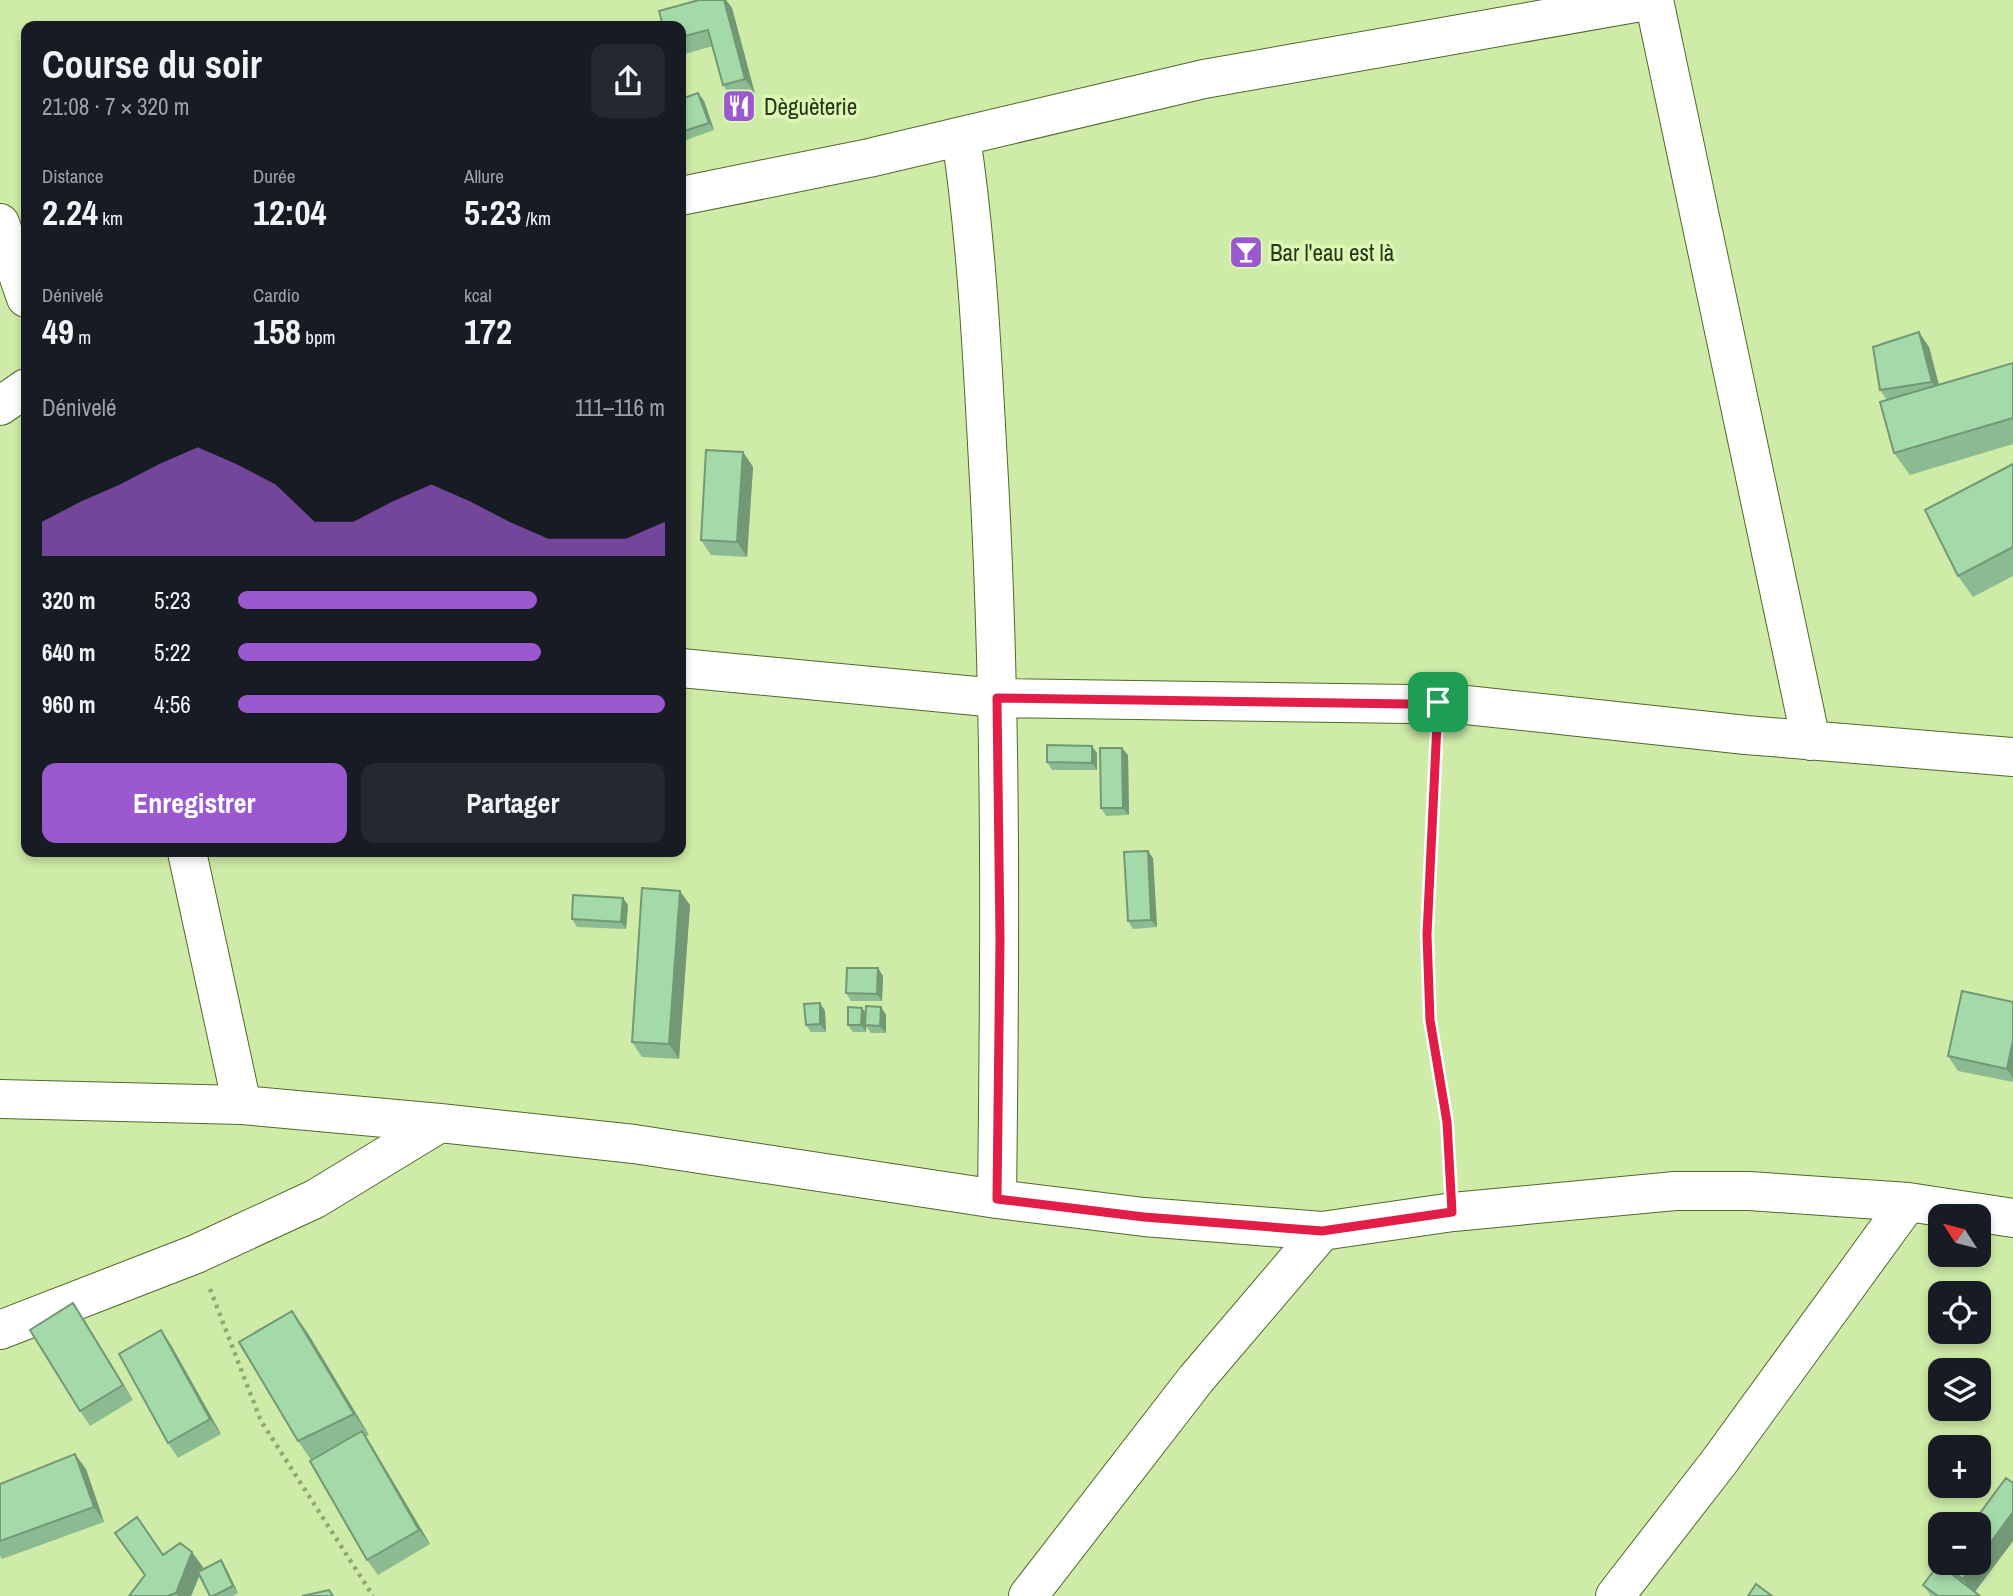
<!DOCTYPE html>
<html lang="fr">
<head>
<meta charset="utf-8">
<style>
	:root { --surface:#171b24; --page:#242831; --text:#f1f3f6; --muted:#9ea1a6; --accent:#9a59cf }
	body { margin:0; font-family:"Archivo Narrow",sans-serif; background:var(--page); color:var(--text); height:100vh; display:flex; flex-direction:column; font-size:26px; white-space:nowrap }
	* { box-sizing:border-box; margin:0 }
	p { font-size:23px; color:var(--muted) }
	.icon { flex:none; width:38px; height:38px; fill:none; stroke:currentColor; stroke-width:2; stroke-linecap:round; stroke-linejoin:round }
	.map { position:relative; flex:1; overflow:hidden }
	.drawer { position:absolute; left:21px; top:21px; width:665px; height:836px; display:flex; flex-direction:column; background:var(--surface); border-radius:14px; box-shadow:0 4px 10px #0003 }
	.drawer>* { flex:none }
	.needle { width:46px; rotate:306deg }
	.fabs { position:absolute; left:1928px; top:1204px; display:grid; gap:14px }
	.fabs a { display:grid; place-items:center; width:63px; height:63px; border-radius:14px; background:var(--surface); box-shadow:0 4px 10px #0003; font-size:35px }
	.pin { position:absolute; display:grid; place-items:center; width:60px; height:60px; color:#fff; margin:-30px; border-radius:14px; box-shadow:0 4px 10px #0006 }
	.round { display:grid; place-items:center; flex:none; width:74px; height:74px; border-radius:14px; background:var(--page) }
	.overview { display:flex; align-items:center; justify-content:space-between; height:119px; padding:0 21px }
	h1 { font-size:38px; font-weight:800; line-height:52px }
	.metrics { display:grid; grid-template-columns:repeat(3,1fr); gap:10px; height:119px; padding:7px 21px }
	.metrics div { display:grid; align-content:center }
	.metrics b { font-size:35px; font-weight:800 }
	.metrics small { font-size:19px; font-weight:400 }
	.metrics p { font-size:19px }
	.chart { height:196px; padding:14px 21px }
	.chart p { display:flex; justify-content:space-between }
	.chart svg { width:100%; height:126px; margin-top:7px; fill:var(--accent); opacity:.7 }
	.cta { display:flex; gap:14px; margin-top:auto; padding:14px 21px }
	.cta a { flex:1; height:80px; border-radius:14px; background:var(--accent); color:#fff; font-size:28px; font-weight:800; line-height:80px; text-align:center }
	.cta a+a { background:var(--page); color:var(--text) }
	ul { padding:0 21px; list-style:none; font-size:23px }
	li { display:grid; grid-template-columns:112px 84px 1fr; align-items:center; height:52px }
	li i { height:18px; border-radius:9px; background:var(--accent) }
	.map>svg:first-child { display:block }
</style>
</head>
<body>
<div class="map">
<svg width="2013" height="1596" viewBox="0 0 2013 1596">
	<rect width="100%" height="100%" fill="#ceeba7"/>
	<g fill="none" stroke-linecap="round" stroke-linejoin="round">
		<g stroke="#51692a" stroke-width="40">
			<path id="minor" d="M 1654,0 L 1811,741
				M 961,137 C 977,244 982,353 988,462 C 1002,707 1000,953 997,1199
				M 681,196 L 869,158 L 1204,79 L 1652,0
				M 0,223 L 26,298
				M 0,406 L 26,388
				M 681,668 L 997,698 L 1409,704 L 1438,702 L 1746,735 L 2013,757
				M 187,852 L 242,1105
				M 0,1099 L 242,1105 L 440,1123 L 634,1144 L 997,1199 L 1144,1217 L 1322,1231 L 1453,1212 L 1675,1191 L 1749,1191 L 1908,1202 L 2013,1218
				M 0,1330 L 196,1254 L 315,1199 L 440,1123
				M 1028,1596 L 1196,1379 L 1322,1231
				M 1615,1596 L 1719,1462 L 1908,1202"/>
		</g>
		<path stroke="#91a873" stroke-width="4.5" stroke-dasharray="3.5 5" stroke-linecap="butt" d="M 1436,742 C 1432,834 1423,927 1430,1019 C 1434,1071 1447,1120 1450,1172
			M 210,1289 L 261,1421 L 373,1596"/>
		<use href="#minor" stroke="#fff" stroke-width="38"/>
	</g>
	<path fill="#8dbb91" d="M 699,0 L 726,0 L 732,8 L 755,94 L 733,100 L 723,85 L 713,46 L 681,55 L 681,26 Z
		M 698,93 L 704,101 L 714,130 L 681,142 L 681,99 Z
		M 1929,347 L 1939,385 L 2013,363 L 2013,444 L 1910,475 L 1894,453 L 1887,400 L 1880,390 Z
		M 743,452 L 753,467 L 747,557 L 711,555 L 701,540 Z
		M 2013,464 L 2013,576 L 1973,597 L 1958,576 Z
		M 1097,753 L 1097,770 L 1052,770 L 1047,762 Z
		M 1128,755 L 1129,815 L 1106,816 L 1101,808 Z
		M 1153,858 L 1157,927 L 1133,929 L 1128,921 Z
		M 628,905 L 626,929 L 577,927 L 572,919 Z
		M 690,905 L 679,1059 L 642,1057 L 632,1042 Z
		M 883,976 L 882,1001 L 851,1001 L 846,993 Z
		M 2013,1002 L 2013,1082 L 1958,1071 L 1948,1056 Z
		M 820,1003 L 825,1011 L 826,1032 L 811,1032 L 806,1025 Z
		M 881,1007 L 886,1015 L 886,1033 L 871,1033 L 866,1026 L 866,1032 L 853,1032 L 848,1025 L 862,1008 L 866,1014 Z
		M 83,1318 L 133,1400 L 90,1426 L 80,1411 Z
		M 307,1332 L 369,1435 L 366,1437 L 430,1544 L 378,1575 L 367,1560 L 311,1460 L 298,1441 Z
		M 171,1345 L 221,1434 L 178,1458 L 168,1443 Z
		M 86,1469 L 104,1522 L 2,1559 L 0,1556 L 0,1484 Z
		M 2013,1483 L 2013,1541 L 1975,1592 L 1980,1596 L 1931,1596 L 1923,1585 L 1946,1570 L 1942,1564 Z
		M 163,1555 L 203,1567 L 202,1570 L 221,1560 L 226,1568 L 238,1593 L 233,1596 L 210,1596 L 200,1574 L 191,1596 L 129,1596 Z"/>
	<path fill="#739876" d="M 724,0 L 726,0 L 732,8 L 755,94 L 745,79 Z
		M 698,93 L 704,101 L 714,130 L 709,123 Z
		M 1919,332 L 1929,347 L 1942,397 L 1932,382 Z
		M 743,452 L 753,467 L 747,557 L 737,542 Z
		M 1092,746 L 1097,753 L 1097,770 L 1092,763 Z
		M 1122,748 L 1128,755 L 1129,815 L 1123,808 Z
		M 1148,851 L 1153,858 L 1157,927 L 1151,920 Z
		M 680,891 L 690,905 L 679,1059 L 669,1044 Z
		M 623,898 L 628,905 L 626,929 L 621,922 Z
		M 878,968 L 883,976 L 882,1001 L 877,994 Z
		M 820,1003 L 825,1011 L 826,1032 L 820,1024 Z
		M 881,1007 L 886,1015 L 886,1033 L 880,1026 Z
		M 862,1008 L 867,1015 L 866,1032 L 861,1025 Z
		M 2013,1040 L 2013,1078 L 2007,1069 Z
		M 73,1303 L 83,1318 L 133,1400 L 123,1385 Z
		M 292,1311 L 307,1332 L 369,1435 L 354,1414 Z
		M 161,1330 L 171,1345 L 221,1434 L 210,1419 Z
		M 362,1431 L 372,1446 L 430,1544 L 419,1530 Z
		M 75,1454 L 86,1469 L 104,1522 L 94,1507 Z
		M 2013,1512 L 2013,1541 L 1973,1594 L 1963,1579 L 1975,1563 L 1979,1563 L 1979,1558 Z
		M 192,1552 L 203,1567 L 191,1596 L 178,1596 L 176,1593 Z
		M 221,1560 L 226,1568 L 238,1593 L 233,1586 Z"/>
	<path fill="#a4d9a9" stroke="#739876" stroke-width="2" d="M 699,0 L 724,0 L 745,79 L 723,85 L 708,30 L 681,37 L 681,26 L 663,26 L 659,11 Z
		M 698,93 L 709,123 L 681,132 L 681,99 Z
		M 1919,332 L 1932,382 L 1880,390 L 1873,347 Z
		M 2013,363 L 2013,418 L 1894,453 L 1880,402 Z
		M 706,450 L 743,452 L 737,542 L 701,540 Z
		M 2013,464 L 2013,547 L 1958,576 L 1925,510 Z
		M 1047,745 L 1092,746 L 1092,763 L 1047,762 Z
		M 1100,748 L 1122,748 L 1123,808 L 1101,808 Z
		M 1148,851 L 1151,920 L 1128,921 L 1124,852 Z
		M 642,888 L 680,891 L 669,1044 L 632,1042 Z
		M 573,895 L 623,898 L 621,922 L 572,919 Z
		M 847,968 L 878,968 L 877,994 L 846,993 Z
		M 1962,991 L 2013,1002 L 2013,1040 L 2007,1069 L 1948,1056 Z
		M 820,1003 L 820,1024 L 806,1025 L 804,1004 Z
		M 866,1006 L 881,1007 L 880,1026 L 865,1025 Z
		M 848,1007 L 862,1008 L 861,1025 L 848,1025 Z
		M 73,1303 L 123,1385 L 80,1411 L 30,1330 Z
		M 292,1311 L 354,1414 L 298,1441 L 239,1342 Z
		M 161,1330 L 210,1419 L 168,1443 L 119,1354 Z
		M 362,1431 L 419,1530 L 367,1560 L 310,1461 Z
		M 75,1454 L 94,1507 L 0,1541 L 0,1484 Z
		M 2006,1478 L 2013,1483 L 2013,1512 L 1979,1558 L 1979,1524 L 1972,1524 Z
		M 137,1517 L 163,1555 L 180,1543 L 192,1552 L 176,1593 L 167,1596 L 129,1596 L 145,1575 L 115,1533 Z
		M 221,1560 L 233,1586 L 213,1596 L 210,1596 L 198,1572 Z
		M 1943,1563 L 1975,1563 L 1963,1579 L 1942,1564 Z
		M 1939,1564 L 1980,1596 L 1938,1596 L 1923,1585 Z
		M 1756,1584 L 1772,1596 L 1748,1596 Z
		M 329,1590 L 333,1596 L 302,1596 Z"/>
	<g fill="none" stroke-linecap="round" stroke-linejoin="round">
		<g stroke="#fff" stroke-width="14">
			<path id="route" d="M 997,698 L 1409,704 L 1438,702 L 1427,935 L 1430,1020 L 1447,1122 L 1452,1212 L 1322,1231 L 1144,1217 L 997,1199 L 1000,940 Z"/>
		</g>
		<use href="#route" stroke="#e11d48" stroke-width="9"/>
	</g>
	<defs>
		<g id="restaurant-square" transform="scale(1.75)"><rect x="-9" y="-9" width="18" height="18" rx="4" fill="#9a59cf" stroke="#dbf9b4"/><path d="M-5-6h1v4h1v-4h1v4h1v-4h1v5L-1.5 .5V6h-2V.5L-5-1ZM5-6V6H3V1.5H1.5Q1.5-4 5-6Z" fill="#fff"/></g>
		<g id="bar-square" transform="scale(1.75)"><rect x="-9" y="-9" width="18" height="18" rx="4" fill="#9a59cf" stroke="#dbf9b4"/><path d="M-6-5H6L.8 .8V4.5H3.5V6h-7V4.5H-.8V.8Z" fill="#fff"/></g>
	</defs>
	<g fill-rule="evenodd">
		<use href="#restaurant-square" x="739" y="106"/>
		<use href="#bar-square" x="1246" y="252"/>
	</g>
	<g text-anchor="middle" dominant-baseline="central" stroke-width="7" stroke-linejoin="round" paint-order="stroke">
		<g font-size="23" fill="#293419" stroke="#dbf9b4" text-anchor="start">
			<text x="764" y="106">Dèguèterie</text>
			<text x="1270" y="252">Bar l'eau est là</text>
		</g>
	</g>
</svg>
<div class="fabs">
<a><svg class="needle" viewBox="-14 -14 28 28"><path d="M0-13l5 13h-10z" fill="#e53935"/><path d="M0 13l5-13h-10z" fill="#9ea1a6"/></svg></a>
<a><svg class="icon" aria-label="locate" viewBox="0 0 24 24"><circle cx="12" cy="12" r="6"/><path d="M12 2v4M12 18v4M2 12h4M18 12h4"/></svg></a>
<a><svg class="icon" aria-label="layers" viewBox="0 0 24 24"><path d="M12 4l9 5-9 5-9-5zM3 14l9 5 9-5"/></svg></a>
<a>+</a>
<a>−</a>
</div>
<div class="pin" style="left:1438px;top:702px;background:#1e9e55"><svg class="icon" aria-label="arrive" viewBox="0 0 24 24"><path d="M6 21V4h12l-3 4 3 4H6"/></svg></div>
<section class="drawer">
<div class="overview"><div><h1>Course du soir</h1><p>21:08 · 7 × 320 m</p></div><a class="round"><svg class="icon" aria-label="share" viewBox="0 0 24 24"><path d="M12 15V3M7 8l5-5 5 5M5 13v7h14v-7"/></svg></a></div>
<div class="metrics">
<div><p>Distance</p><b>2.24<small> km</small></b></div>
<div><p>Durée</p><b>12:04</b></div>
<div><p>Allure</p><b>5:23<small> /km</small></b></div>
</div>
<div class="metrics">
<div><p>Dénivelé</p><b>49<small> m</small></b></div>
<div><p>Cardio</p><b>158<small> bpm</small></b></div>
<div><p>kcal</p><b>172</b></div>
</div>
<div class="chart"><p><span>Dénivelé</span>111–116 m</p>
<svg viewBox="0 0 160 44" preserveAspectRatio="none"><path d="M0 44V32L10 25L20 19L30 12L40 6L50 12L60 19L70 32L80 32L90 25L100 19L110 25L120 32L130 38L140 38L150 38L160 32V44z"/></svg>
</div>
<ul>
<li><b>320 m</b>5:23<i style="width:70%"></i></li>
<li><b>640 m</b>5:22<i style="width:71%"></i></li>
<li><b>960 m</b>4:56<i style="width:100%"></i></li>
</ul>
<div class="cta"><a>Enregistrer</a><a>Partager</a></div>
</section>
</div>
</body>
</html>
